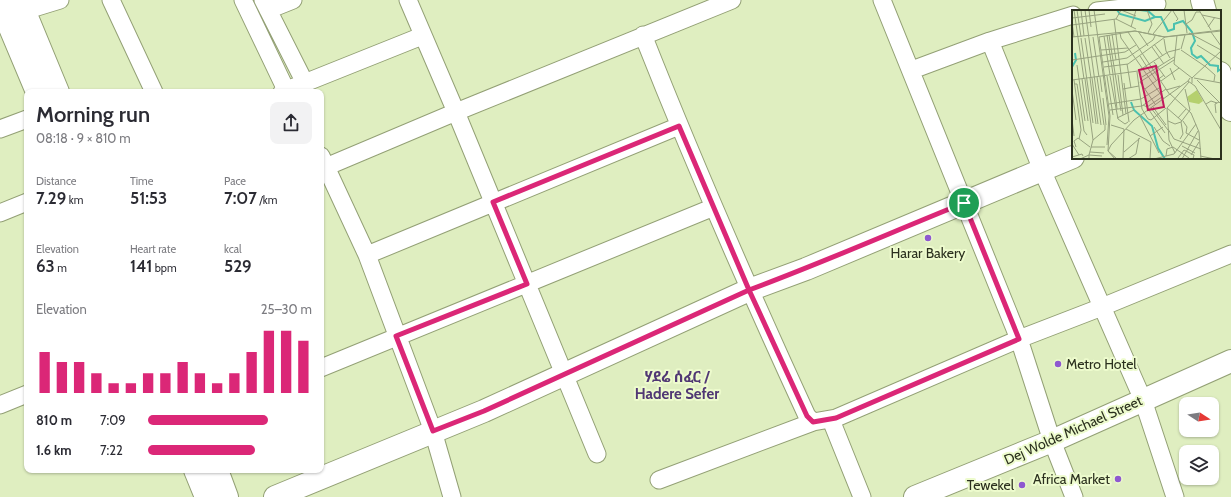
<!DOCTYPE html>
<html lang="en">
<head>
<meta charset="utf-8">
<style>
	:root { --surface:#fff; --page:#f2f2f3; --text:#2b2b33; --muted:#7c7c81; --accent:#db2777 }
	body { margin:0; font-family:Cabin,"Noto Sans Ethiopic",sans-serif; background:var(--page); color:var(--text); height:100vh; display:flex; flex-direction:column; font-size:15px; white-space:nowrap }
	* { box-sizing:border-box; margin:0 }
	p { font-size:13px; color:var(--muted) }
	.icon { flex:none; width:22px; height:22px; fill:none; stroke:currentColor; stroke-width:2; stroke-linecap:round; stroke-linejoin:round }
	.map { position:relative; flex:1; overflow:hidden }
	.sheet { position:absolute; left:24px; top:89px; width:300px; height:384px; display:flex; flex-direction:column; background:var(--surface); border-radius:8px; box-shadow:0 1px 3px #0004 }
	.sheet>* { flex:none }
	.needle { width:26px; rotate:102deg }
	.buttons { position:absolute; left:1179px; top:397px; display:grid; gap:8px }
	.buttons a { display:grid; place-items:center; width:40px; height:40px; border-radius:8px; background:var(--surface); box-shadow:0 1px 3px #0004; font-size:20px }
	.pin { position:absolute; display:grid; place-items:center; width:34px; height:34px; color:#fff; margin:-17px; border:2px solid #fff; border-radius:50%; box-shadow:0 1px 4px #0007 }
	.round { display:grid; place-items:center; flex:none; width:42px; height:42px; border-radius:8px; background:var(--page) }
	.summary { display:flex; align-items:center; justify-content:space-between; height:68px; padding:0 12px }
	h1 { font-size:22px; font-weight:600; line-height:30px }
	.stats { display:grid; grid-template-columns:repeat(3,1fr); gap:6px; height:68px; padding:4px 12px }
	.stats div { display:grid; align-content:center }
	.stats b { font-size:17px; font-weight:600 }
	.stats small { font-size:11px; font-weight:400 }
	.stats p { font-size:11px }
	.chart { height:112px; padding:8px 12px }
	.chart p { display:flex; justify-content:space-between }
	.chart svg { width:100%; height:72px; margin-top:4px; stroke:var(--accent); stroke-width:6 }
	ul { padding:0 12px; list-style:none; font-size:13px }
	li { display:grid; grid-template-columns:64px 48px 1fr; align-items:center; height:30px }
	li i { height:10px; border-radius:5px; background:var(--accent) }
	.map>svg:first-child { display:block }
</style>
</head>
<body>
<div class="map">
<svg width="1231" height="497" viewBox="0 0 1231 497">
	<rect width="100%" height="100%" fill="#dfeec0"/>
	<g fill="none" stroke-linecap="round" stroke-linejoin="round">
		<g stroke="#93a075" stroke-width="19">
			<path id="street" d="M 111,0 L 154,92
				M 243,0 L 287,92
				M 263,0 L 305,83
				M 408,0 L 456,112 L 597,454
				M 882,0 L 1019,339 L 1052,441 L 1074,497
				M 268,10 L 293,0
				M 24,11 L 60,0
				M 1097,11 L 1157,4
				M 643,35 C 694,164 749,290 807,416 L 813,422 L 836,418 L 1019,339 L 1102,307 L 1231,254
				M 990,41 L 1042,170 L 1143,400 L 1175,497
				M 912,70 L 990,41 L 1073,15
				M 282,92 L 422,36
				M 0,129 L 27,119
				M 321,156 L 367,255 L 433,431 L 452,497
				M 321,169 L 456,112 L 732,0
				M 0,213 L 27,202
				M 367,255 L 679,126
				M 321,368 L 714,207
				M 0,405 L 27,394
				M 831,420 L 862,497
				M 659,480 L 813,422"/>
		</g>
		<g stroke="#93a075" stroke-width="24">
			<path id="secondary" d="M 1202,0 L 1205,11
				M 1220,73 L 1231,110
				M 275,497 L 484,411 L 749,290 L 806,269 L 1073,157
				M 915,497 L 1052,441 L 1231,361"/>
		</g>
		<g stroke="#93a075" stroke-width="24">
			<path id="primary" d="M 20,0 L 58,92
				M 0,4 L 37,92
				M 195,470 L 206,497
				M 217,470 L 227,497"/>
		</g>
		<use href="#street" stroke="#fff" stroke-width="17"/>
		<use href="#secondary" stroke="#fff" stroke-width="22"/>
		<use href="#primary" stroke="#fff" stroke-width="22"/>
	</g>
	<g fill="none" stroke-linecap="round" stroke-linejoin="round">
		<g stroke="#fff" stroke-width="8">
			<path id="route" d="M 964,203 C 892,232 822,263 749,290 L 679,126 L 493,202 L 527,284 L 396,336 L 433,431 L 484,411 L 749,290 L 807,416 L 813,422 L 836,418 L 1019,339 L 964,203"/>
		</g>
		<use href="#route" stroke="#db2777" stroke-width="5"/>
	</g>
	<g fill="#8e58d0" stroke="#edfbcd" stroke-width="1.5">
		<circle cx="928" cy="238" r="4"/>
		<circle cx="1058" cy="364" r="4"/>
		<circle cx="1118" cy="479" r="4"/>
		<circle cx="1022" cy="485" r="4"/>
	</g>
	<g text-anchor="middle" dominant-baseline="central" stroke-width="4" stroke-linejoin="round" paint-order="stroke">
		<g font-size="14" fill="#2b301e" stroke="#edfbcd" text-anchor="end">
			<text x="928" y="253" text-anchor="middle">Harar Bakery</text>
			<text x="1066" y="364" text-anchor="start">Metro Hotel</text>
			<text x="1110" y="479">Africa Market</text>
			<text x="1014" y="485">Tewekel</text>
		</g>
		<g font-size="14" fill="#2b301e" stroke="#edfbcd">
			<text transform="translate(1073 430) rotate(-24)">Dej Wolde Michael Street</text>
		</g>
		<g font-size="15" font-weight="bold" fill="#513874" stroke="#edfbcd">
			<text x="677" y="377">ሃደሬ ሰፈር /<tspan x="677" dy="17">Hadere Sefer</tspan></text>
		</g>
	</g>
	<g transform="translate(1072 10)">
		<rect width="149" height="149" fill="#dfeec0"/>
		<path d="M 125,80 L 131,91 L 127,94 L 117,92 L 115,87 Z" fill="#b5d06e"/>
		<path fill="none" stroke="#4ac1af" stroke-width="2" d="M 45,0 L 48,4 L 73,11 L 83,7M 68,0 L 76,1 L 83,7 L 89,7 L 96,21 L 102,19 L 102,14 L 111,11 L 120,22 L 123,31 L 119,38 L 120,44 L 125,48 L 129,46 L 138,55 L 146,56 L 146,61 L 149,59M 0,57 L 4,50 L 3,43M 59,92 L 62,100 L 80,116 L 86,138 L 93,149"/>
		<path fill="none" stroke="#97a27f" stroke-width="1" d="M 2,0 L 12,69M 9,0 L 12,26M 13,0 L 29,115M 17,0 L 19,17M 22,0 L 37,106 L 35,135M 75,0 L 80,14 L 76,23M 112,0 L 115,23M 127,0 L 139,20M 0,1 L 5,0 L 9,27M 101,1 L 106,9 L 104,11M 130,5 L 149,9M 0,8 L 33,4M 42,9 L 54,104M 44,9 L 49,0 L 64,6M 0,12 L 2,27M 114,14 L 120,10 L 124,2 L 128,2M 0,15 L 44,9 L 64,19M 59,17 L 64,0M 136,17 L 143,7M 66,21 L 76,36M 56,22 L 78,55M 139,22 L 149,36M 48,23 L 49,28 L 92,89M 117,23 L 149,40M 40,24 L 44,50M 81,24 L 100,0M 35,25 L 41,64M 37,25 L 49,101M 105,25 L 102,54 L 120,68 L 120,73M 32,26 L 38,65M 0,27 L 63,21 L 93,27 L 149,21M 21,27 L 27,67M 9,28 L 21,113M 13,28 L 19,68M 92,29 L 94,41 L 98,48M 82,34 L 91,46M 125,35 L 149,50M 80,37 L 92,54M 109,39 L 113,25M 29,40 L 56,38M 109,40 L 134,57M 68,46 L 75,57M 0,50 L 53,42 L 64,35M 31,52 L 55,48 L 81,30 L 83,26M 82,52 L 93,67M 55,54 L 59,78M 5,55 L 13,111M 78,55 L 98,85M 32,57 L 56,54 L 93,27M 75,57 L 84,70M 134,57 L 143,65 L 142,71M 98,58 L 103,70M 65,62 L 70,99 L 76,109 L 79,110 L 94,98M 41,65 L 45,99M 46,65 L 51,105M 35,66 L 41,105M 38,66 L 46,109 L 53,114 L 56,112M 25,67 L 32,115M 28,67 L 30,82M 70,67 L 102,47M 18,68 L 24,114M 20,68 L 26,114M 118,68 L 116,71 L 123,76 L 149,120M 120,68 L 149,41M 122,68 L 149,73M 10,69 L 16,111M 13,69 L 21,130M 0,70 L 66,61 L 96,42 L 108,39M 2,70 L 9,120 L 7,129M 125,70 L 149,94M 89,71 L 107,58M 52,73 L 57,112M 3,74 L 5,74 L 12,121 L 15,125M 51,79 L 67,76M 73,79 L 92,65M 0,80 L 4,110M 94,80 L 108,76M 98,84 L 119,103 L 127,122 L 129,149M 31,88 L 34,115M 37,94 L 69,89 L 87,78M 83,94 L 68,72 L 102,50M 134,94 L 139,91 L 145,93M 71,95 L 75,97 L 90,87M 81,97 L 94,115M 79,98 L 96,120M 95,98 L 110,111M 38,100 L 70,96 L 94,79M 77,100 L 93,123M 144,103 L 143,94 L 147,92M 68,106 L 87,143M 45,108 L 62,100M 106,108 L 114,99M 0,109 L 2,126M 96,111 L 103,114 L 109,112 L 118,100 L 113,79M 111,111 L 115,117 L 114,123M 39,115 L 52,119M 82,117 L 91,131 L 98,136M 54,119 L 79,132 L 78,149M 96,119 L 102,129 L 129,139M 114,123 L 127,130M 78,126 L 91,117M 108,129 L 111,124 L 109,112M 0,134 L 7,145M 110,136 L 123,143M 4,137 L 2,131 L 6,128 L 18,137M 19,137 L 33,137M 36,141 L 39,135 L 62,110 L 116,71M 36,141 L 45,149M 18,142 L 32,143M 52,142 L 68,128M 103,143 L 97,130 L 95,98 L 117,72M 17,145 L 21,130 L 33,120 L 33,115M 17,145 L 30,146M 119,145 L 127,132M 94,146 L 95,139 L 101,137 L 117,148M 128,146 L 143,149M 0,147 L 10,144 L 11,146M 106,148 L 112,140 L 122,145 L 121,149M 8,149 L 17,145 L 17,149M 43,149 L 36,141 L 38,106 L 27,27 L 63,21 L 92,27 L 149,20M 51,149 L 52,119M 56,149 L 64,144 L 67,128M 82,149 L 102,144 L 124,114M 110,149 L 126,121"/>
		<path fill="#c2185b" fill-opacity="0.15" stroke="#c2185b" stroke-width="2" d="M 84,56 L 92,97 L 76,100 L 67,60 Z"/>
		<rect width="149" height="149" fill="none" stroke="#2b301e" stroke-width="2"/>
	</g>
</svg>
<div class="buttons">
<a><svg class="needle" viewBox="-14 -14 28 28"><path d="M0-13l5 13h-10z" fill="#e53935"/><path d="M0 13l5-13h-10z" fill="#7c7c81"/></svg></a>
<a><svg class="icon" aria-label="layers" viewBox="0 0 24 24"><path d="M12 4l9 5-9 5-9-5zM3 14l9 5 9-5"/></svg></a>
</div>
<div class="pin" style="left:964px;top:203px;background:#1e9e55"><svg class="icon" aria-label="arrive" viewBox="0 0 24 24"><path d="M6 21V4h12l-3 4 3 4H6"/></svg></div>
<section class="sheet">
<div class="summary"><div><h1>Morning run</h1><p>08:18 · 9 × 810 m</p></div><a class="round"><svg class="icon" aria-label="share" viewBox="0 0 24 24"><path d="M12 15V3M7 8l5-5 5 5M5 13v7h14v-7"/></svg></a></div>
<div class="stats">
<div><p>Distance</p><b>7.29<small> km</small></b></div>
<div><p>Time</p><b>51:53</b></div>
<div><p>Pace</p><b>7:07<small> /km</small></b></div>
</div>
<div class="stats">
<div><p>Elevation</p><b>63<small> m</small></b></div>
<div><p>Heart rate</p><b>141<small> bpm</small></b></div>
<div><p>kcal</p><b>529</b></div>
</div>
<div class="chart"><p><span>Elevation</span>25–30 m</p>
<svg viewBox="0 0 160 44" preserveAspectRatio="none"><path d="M5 44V19M15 44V25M25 44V25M35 44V32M45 44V38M55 44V38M65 44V32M75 44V32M85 44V25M95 44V32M105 44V38M115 44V32M125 44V19M135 44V6M145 44V6M155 44V12"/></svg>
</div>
<ul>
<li><b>810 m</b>7:09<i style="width:73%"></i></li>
<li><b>1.6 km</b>7:22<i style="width:65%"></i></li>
</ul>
</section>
</div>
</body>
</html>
